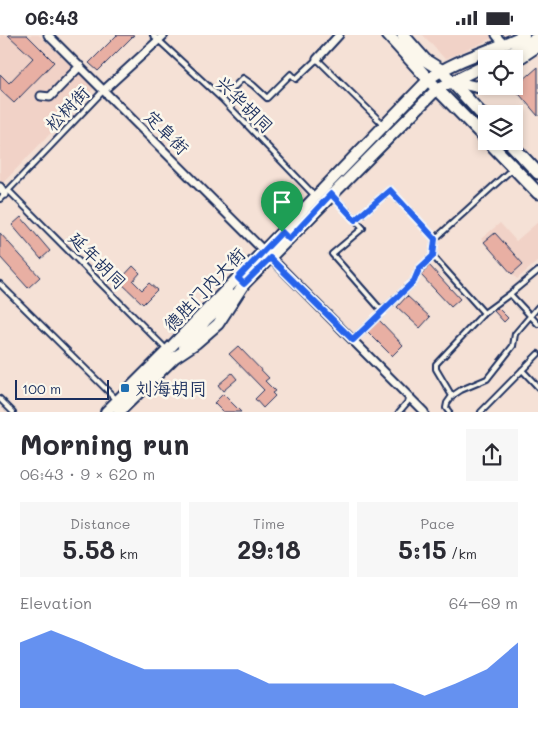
<!DOCTYPE html>
<html lang="en">
<head>
<meta charset="utf-8">
<style>
	:root { --surface:#fff; --page:#f7f7f7; --text:#2b2b33; --muted:#7c7c81; --accent:#2563eb }
	body { margin:0; font-family:Mali,"LXGW WenKai TC",sans-serif; background:var(--page); color:var(--text); height:100vh; display:flex; flex-direction:column; font-size:19px; white-space:nowrap }
	* { box-sizing:border-box; margin:0 }
	p { font-size:16px; color:var(--muted) }
	.icon { flex:none; width:28px; height:28px; fill:none; stroke:currentColor; stroke-width:2; stroke-linecap:round; stroke-linejoin:round }
	.map { position:relative; height:377px; overflow:hidden }
	.panel { display:flex; flex-direction:column; background:var(--surface); flex:1 }
	.panel>* { flex:none }
	.tools { position:absolute; left:478px; top:15px; display:grid; gap:10px }
	.tools a { display:grid; place-items:center; width:45px; height:45px; border-radius:0px; background:var(--surface); box-shadow:0 2px 8px #0003; font-size:25px }
	.scale { position:absolute; left:15px; bottom:12px; width:94px; box-sizing:border-box; padding-left:5px; border:2px solid #1b2f5e; border-top:0; font-size:14px; line-height:18px; white-space:nowrap; color:#1b2f5e; -webkit-text-stroke:4px #fbf7ec; paint-order:stroke }
	.pin { position:absolute; display:grid; place-items:center; width:42px; height:42px; color:#fff; margin:-51px -21px; border-radius:50% 50% 50% 0; rotate:-45deg; box-shadow:0 0 5px #0007 }
	.pin .icon { rotate:45deg }
	.round { display:grid; place-items:center; flex:none; width:52px; height:52px; border-radius:0px; background:var(--page) }
	.headline { display:flex; align-items:center; justify-content:space-between; height:85px; padding:0 20px }
	h1 { font-size:28px; font-weight:800; line-height:38px }
	.figures { display:grid; grid-template-columns:repeat(3,1fr); gap:8px; height:85px; padding:5px 20px }
	.figures div { display:grid; align-content:center; border-radius:0px; background:var(--page); text-align:center }
	.figures b { font-size:25px; font-weight:800 }
	.figures small { font-size:14px; font-weight:400 }
	.figures p { font-size:14px }
	.chart { height:140px; padding:10px 20px }
	.chart p { display:flex; justify-content:space-between }
	.chart svg { width:100%; height:90px; margin-top:5px; fill:var(--accent); opacity:.7 }
	.status { display:flex; justify-content:space-between; align-items:center; height:35px; padding:0 25px; background:var(--surface); direction:ltr }
	.status svg { height:14px; fill:currentColor }
	.map>svg:first-child { display:block }
</style>
</head>
<body>
<div class="status"><b>06:43</b><svg viewBox="0 0 49 12"><path d="M0 12V9h3v3zM5 12V6h3v6zM10 12V3h3v9zM15 12V0h3v12zM26 1h20v11H26zM47 4h2v5h-2z"/></svg></div>
<div class="map">
<svg width="538" height="377" viewBox="0 0 538 377">
	<rect width="100%" height="100%" fill="#f5e1d6"/>
	<filter id="ink" filterUnits="userSpaceOnUse"><feTurbulence type="fractalNoise" baseFrequency=".02" numOctaves="2"/><feDisplacementMap in="SourceGraphic" scale="10" xChannelSelector="R" yChannelSelector="G"/><feConvolveMatrix kernelMatrix="1 2 1 2 8 2 1 2 1" color-interpolation-filters="sRGB"/></filter>
	<g filter="url(#ink)">
		<path fill="#f1d2c7" d="M 0,0 L 39,0 L 94,53 L 0,151 Z
			M 423,0 L 500,0 L 445,24 Z
			M 538,187 L 538,226 L 517,244 L 481,204 L 500,188 L 516,206 Z"/>
		<path fill="#e8afa3" stroke="#1b2f5e" d="M 8,0 L 27,0 L 54,27 L 14,68 L 0,55 L 0,39 L 9,48 L 33,23 Z
			M 117,0 L 134,0 L 98,36 L 89,28 Z
			M 538,32 L 538,81 L 514,53 Z
			M 21,182 L 50,216 L 41,224 L 12,190 Z
			M 0,198 L 40,242 L 28,253 L 0,222 Z
			M 495,198 L 523,229 L 512,239 L 484,207 Z
			M 429,230 L 460,264 L 451,272 L 421,240 Z
			M 133,231 L 140,238 L 133,246 L 142,255 L 149,248 L 157,255 L 143,269 L 119,246 Z
			M 407,261 L 430,282 L 420,293 L 397,272 Z
			M 498,273 L 508,283 L 504,287 L 494,276 Z
			M 379,285 L 403,310 L 392,321 L 367,296 Z
			M 238,311 L 269,343 L 265,346 L 275,356 L 272,358 L 275,361 L 263,373 L 255,364 L 264,355 L 229,319 Z
			M 232,338 L 237,344 L 223,356 L 218,350 Z
			M 223,359 L 241,377 L 223,377 L 214,368 Z"/>
		<g fill="none" stroke-linecap="round" stroke-linejoin="round">
			<g stroke="#1b2f5e" stroke-width="8">
				<path id="lane" d="M 153,0 L 222,64 L 315,161
					M 222,64 L 243,43 L 253,50 L 267,63 L 291,39 L 296,44 L 317,24 L 384,90
					M 8,155 L 166,314
					M 333,161 L 363,193 L 332,219 L 382,276
					M 0,164 L 104,55
					M 355,185 L 390,155 L 435,204
					M 433,221 L 484,278
					M 0,249 L 117,365
					M 510,259 L 538,289
					M 353,305 L 414,246 L 419,234 L 433,221 L 435,204 L 512,134
					M 522,335 L 538,352
					M 452,361 L 461,355 L 487,344 L 513,311 L 515,299 L 538,272
					M 0,364 L 13,377
					M 399,377 L 411,363
					M 449,377 L 446,373 L 447,368 L 452,361 L 436,334 L 436,329 L 484,278 L 510,259 L 538,236
					M 481,377 L 538,319"/>
			</g>
			<g stroke="#1b2f5e" stroke-width="11">
				<path id="street" d="M 48,0 L 264,216
					M 496,0 L 504,10
					M 317,24 L 339,0
					M 104,55 L 164,0
					M 41,61 L 50,62 L 80,31
					M 0,152 L 5,159
					M 271,223 L 424,377"/>
			</g>
			<g stroke="#1b2f5e" stroke-width="14">
				<path id="secondary" d="M 499,24 L 538,2
					M 514,27 L 538,11
					M 451,46 L 477,52 L 486,46
					M 184,312 L 206,285 L 232,261
					M 106,377 L 168,315 L 429,44 C 455,24 494,15 524,0
					M 119,377 L 175,322 L 196,308 L 218,289 L 244,249 L 437,54 L 486,30"/>
			</g>
			<g stroke="#1b2f5e" stroke-width="15">
				<path id="primary" d="M 388,0 L 437,54 L 486,104
					M 403,0 L 425,25 L 441,35 L 486,84
					M 488,106 L 538,158
					M 508,106 L 538,138"/>
			</g>
			<use href="#lane" stroke="#fbf7ec" stroke-width="4"/>
			<use href="#street" stroke="#fbf7ec" stroke-width="7"/>
			<use href="#secondary" stroke="#fbf7ec" stroke-width="10"/>
			<use href="#primary" stroke="#fbf7ec" stroke-width="11"/>
		</g>
	</g>
	<g fill="none" stroke-linecap="round" stroke-linejoin="round" filter="url(#ink)">
		<g stroke="#fff" stroke-width="10">
			<path id="route" d="M 390,155 L 435,204 L 433,221 L 419,234 L 414,246 L 353,305 L 270,223 L 244,249 L 238,243 L 282,197 L 289,204 L 331,159 L 355,185 Z"/>
		</g>
		<use href="#route" stroke="#2563eb" stroke-width="6"/>
	</g>
	<rect fill="#1f6fb2" stroke="#fbf7ec" stroke-width="2" x="120" y="348" width="10" height="10" rx="2.5"/>
	<g text-anchor="middle" dominant-baseline="central" stroke-width="5" stroke-linejoin="round" paint-order="stroke">
		<g font-size="18" fill="#1b2f5e" stroke="#fbf7ec">
			<text transform="translate(245 69) rotate(45)">兴华胡同</text>
			<text transform="translate(67 73) rotate(-46)">松树街</text>
			<text transform="translate(167 97) rotate(45)">定阜街</text>
			<text transform="translate(98 225) rotate(45)">延年胡同</text>
			<text transform="translate(204 254) rotate(-46)">德胜门内大街</text>
		</g>
		<g font-size="18" fill="#1b2f5e" stroke="#fbf7ec" text-anchor="start">
			<text x="135" y="353">刘海胡同</text>
		</g>
	</g>
</svg>
<div class="tools">
<a><svg class="icon" aria-label="locate" viewBox="0 0 24 24"><circle cx="12" cy="12" r="6"/><path d="M12 2v4M12 18v4M2 12h4M18 12h4"/></svg></a>
<a><svg class="icon" aria-label="layers" viewBox="0 0 24 24"><path d="M12 4l9 5-9 5-9-5zM3 14l9 5 9-5"/></svg></a>
</div>
<div class="scale">100 m</div>
<div class="pin" style="left:282px;top:197px;background:#1e9e55"><svg class="icon" aria-label="arrive" viewBox="0 0 24 24"><path d="M6 21V4h12l-3 4 3 4H6"/></svg></div>
</div>
<section class="panel">
<div class="headline"><div><h1>Morning run</h1><p>06:43 · 9 × 620 m</p></div><a class="round"><svg class="icon" aria-label="share" viewBox="0 0 24 24"><path d="M12 15V3M7 8l5-5 5 5M5 13v7h14v-7"/></svg></a></div>
<div class="figures">
<div><p>Distance</p><b>5.58<small> km</small></b></div>
<div><p>Time</p><b>29:18</b></div>
<div><p>Pace</p><b>5:15<small> /km</small></b></div>
</div>
<div class="chart"><p><span>Elevation</span>64–69 m</p>
<svg viewBox="0 0 160 44" preserveAspectRatio="none"><path d="M0 44V12L10 6L20 12L30 19L40 25L50 25L60 25L70 25L80 32L90 32L100 32L110 32L120 32L130 38L140 32L150 25L160 12V44z"/></svg>
</div>
</section>
</body>
</html>
